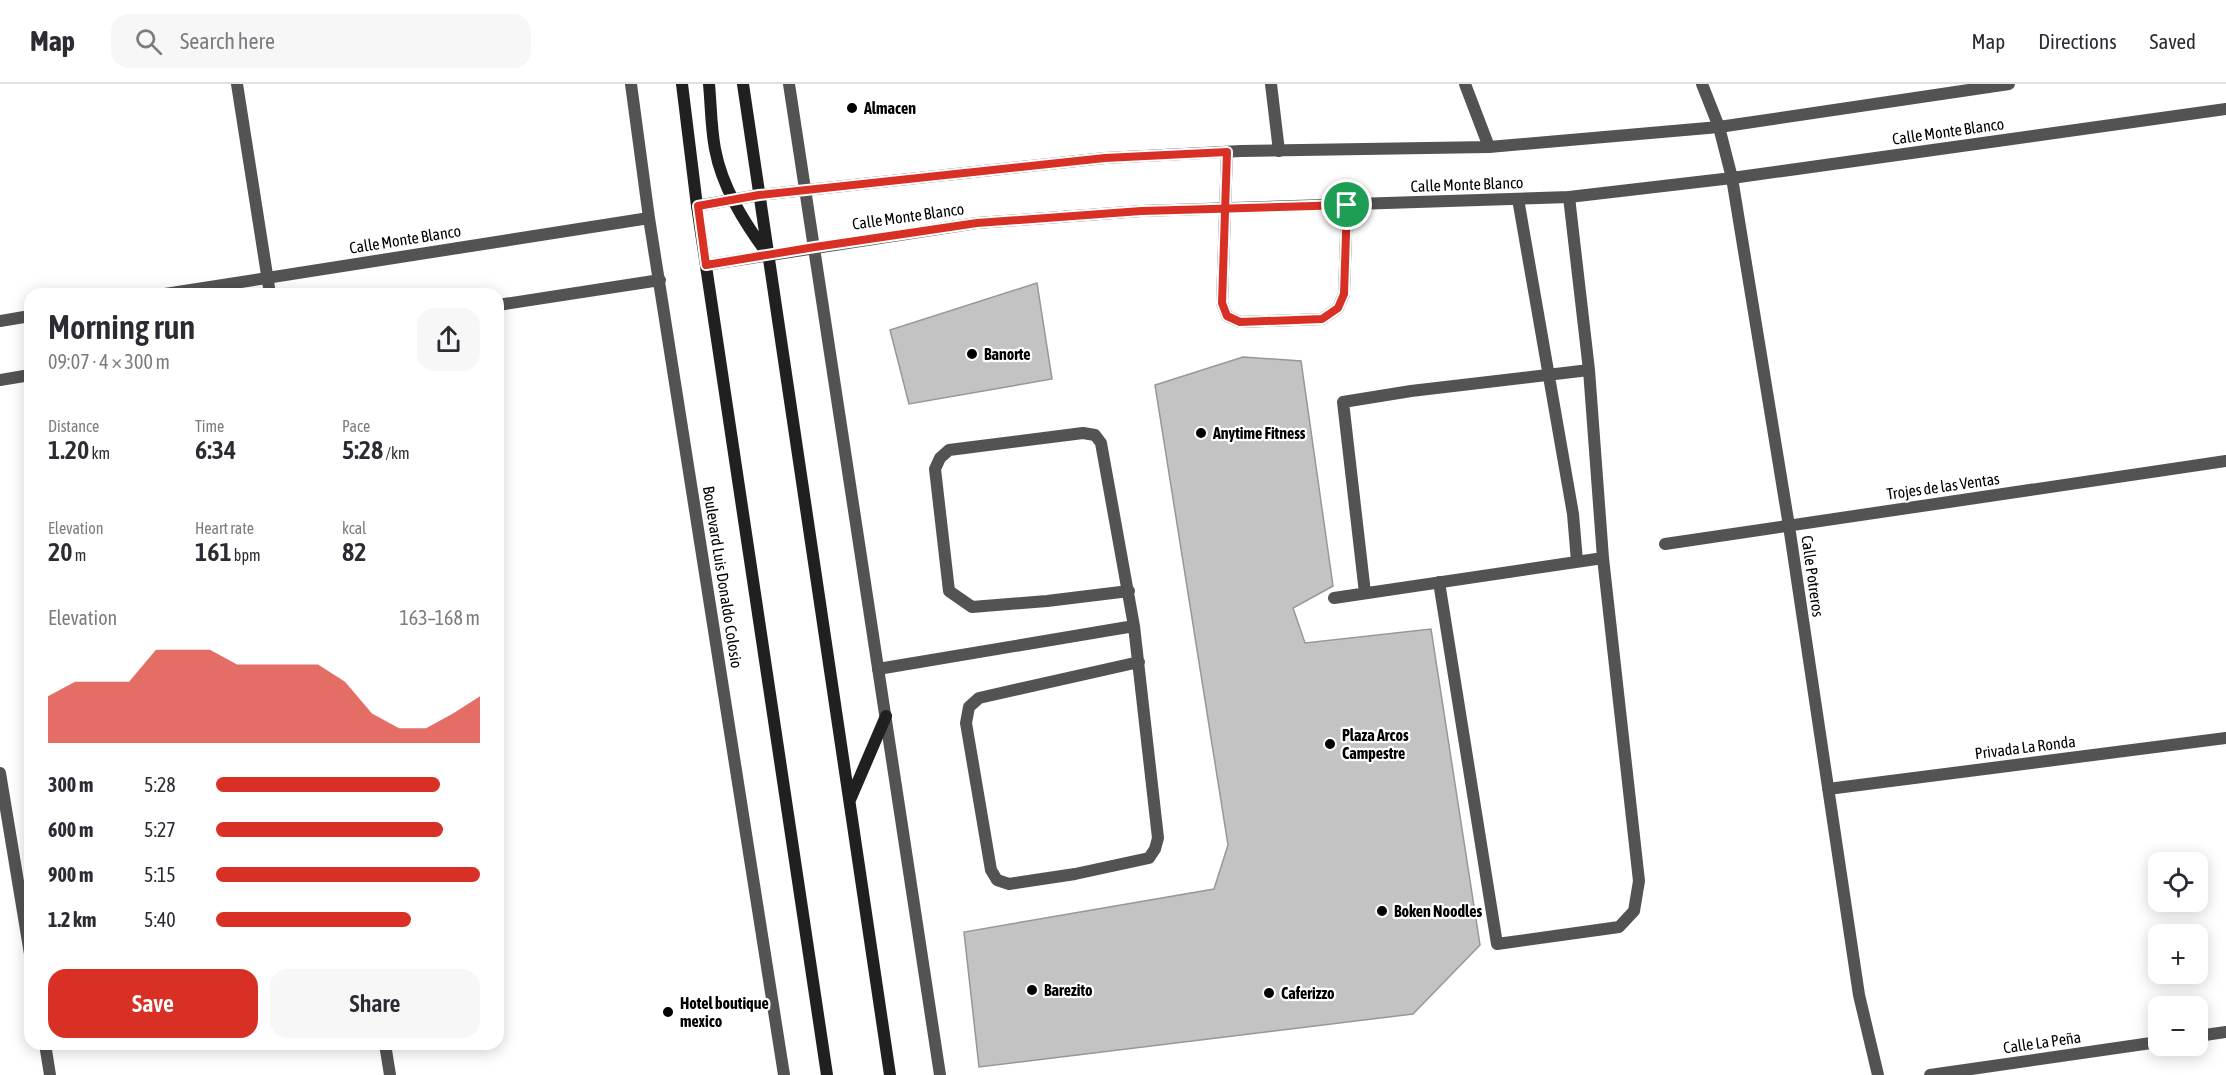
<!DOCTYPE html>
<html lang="en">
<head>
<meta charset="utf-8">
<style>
	:root { --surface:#fff; --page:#f7f7f7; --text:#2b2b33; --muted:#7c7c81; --line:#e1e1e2; --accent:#d93025 }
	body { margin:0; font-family:"Asap Condensed",sans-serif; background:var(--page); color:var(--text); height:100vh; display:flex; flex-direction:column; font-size:22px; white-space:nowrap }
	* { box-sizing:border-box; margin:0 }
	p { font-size:20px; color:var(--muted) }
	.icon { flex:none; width:33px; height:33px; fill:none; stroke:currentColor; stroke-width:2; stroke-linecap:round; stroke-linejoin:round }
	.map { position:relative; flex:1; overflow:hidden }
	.panel { position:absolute; left:24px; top:204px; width:480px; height:762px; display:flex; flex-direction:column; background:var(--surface); border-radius:18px; box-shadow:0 3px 15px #0003 }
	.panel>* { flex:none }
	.tools { position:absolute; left:2148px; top:768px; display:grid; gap:12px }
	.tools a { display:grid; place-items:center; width:60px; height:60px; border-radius:12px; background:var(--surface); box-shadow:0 3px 15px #0003; font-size:30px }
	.pin { position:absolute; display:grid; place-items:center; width:51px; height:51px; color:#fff; margin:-26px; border:3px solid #fff; border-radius:50%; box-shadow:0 2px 6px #0007 }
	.round { display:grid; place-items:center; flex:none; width:63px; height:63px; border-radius:18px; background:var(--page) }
	.summary { display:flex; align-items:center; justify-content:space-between; height:102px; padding:0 24px }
	h1 { font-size:33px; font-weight:600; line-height:45px }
	.stats { display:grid; grid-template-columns:repeat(3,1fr); gap:9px; height:102px; padding:6px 24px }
	.stats div { display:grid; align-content:center }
	.stats b { font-size:26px; font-weight:600 }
	.stats small { font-size:16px; font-weight:400 }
	.stats p { font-size:16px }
	.chart { height:168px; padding:12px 24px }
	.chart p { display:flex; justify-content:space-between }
	.chart svg { width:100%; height:108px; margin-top:6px; fill:var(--accent); opacity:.7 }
	.primary-button { display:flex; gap:12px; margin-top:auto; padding:12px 24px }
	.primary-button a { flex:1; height:69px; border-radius:18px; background:var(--accent); color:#fff; font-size:24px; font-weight:600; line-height:69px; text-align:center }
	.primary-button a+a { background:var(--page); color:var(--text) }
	ul { padding:0 24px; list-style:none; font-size:20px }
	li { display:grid; grid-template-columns:96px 72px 1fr; align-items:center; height:45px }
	li i { height:15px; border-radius:8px; background:var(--accent) }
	header { display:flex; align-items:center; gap:36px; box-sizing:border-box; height:84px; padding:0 30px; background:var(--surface); border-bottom:2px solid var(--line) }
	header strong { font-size:28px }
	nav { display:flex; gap:33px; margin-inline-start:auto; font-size:21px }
	.search { width:420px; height:54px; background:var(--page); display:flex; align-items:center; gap:15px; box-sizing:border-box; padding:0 21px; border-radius:18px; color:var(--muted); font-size:22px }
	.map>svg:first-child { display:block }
</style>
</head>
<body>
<header>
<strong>Map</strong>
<div class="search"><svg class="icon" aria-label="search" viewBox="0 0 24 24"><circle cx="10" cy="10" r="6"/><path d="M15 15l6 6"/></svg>Search here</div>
<nav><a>Map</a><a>Directions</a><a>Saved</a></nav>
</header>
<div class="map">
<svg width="2226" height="991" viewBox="0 0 2226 991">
	<rect width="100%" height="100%" fill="#fff"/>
	<path fill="#c3c3c3" stroke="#979797" stroke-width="1.5" d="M 1037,199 L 1052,295 L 909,320 L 890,246 Z
		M 1243,273 L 1301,277 L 1333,502 L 1293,524 L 1305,559 L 1431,545 L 1480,861 L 1413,930 L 979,983 L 964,848 L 1214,805 L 1228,761 L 1155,301 Z"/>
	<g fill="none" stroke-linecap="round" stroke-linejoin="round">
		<path stroke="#535353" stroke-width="12" d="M 1271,0 L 1279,67
			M 1465,0 L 1489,63
			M 1227,68 L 1222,219 L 1227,232 L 1240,238 L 1322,235 L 1338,224 L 1344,210 L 1347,121
			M 1518,115 L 1573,430 L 1577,477
			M 1439,498 L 1497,860 L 1619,843 L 1634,827 L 1639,797 L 1603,474 L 1589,286 L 1569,113
			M 1129,507 L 1047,517 L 972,523 L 949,507 L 935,385 L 940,374 L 949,366 L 1083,349 L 1095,351 L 1101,359 L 1134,542 L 1158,754 L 1155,765 L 1149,774 L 1075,790 L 1009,800 L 997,796 L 991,786 L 966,639 L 969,623 L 979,614 L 1139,578
			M 1365,509 L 1343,318 L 1411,307 L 1589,286
			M 1334,514 L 1603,474
			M 878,585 L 1134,542"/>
		<path stroke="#535353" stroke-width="12" d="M 237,0 L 270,210
			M 631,0 L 649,134 L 784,991
			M 789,0 L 940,991
			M 1702,0 L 1719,43 L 1732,94 L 1789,442 L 1859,911 L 1878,991
			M 697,122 L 759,111 L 1105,74 L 1241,67 L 1489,63 L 1719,43 L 2009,0
			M 706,181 L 977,139 L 1141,127 L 1569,113 L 1732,94 L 2226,25
			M 165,210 L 649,134
			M 498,221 L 660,196
			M 0,237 L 30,232
			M 0,296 L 30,291
			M 1665,460 L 2226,377
			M 0,689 L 30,870
			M 1828,705 L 2226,654
			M 2198,952 L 2226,948
			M 45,960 L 50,991
			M 385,960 L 390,991
			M 1930,991 L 2158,958"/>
		<path stroke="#202020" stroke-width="12" d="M 682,0 L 697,122 L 827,991
			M 709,0 C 711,21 711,44 715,65 C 722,103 744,138 766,168
			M 743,0 L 890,991
			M 850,716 L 886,632"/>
	</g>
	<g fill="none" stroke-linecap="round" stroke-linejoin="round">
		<g stroke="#fff" stroke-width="12">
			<path id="route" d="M 1347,121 L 1141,127 L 977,139 L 815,163 L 706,181 L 698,122 L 759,111 L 1105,74 L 1227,68 L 1222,219 L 1227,232 L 1240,238 L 1322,235 L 1338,224 L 1344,210 L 1347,121"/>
		</g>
		<use href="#route" stroke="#d93025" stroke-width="8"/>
	</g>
	<g fill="#000" stroke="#fff" stroke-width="2">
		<circle cx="852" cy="24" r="6"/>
		<circle cx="972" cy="270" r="6"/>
		<circle cx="1201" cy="349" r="6"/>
		<circle cx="1330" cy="660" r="6"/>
		<circle cx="1382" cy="827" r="6"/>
		<circle cx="1032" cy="906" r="6"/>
		<circle cx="1269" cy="909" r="6"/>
		<circle cx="668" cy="928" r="6"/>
	</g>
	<g text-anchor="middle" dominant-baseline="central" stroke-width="4.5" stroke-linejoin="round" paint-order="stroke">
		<g font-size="16" font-weight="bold" fill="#000" stroke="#fff" text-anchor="start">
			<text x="864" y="24">Almacen</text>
			<text x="984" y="270">Banorte</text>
			<text x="1213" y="349">Anytime Fitness</text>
			<text x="1342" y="651">Plaza Arcos<tspan x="1342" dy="18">Campestre</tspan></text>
			<text x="1394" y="827">Boken Noodles</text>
			<text x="1044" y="906">Barezito</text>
			<text x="1281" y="909">Caferizzo</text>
			<text x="680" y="919">Hotel boutique<tspan x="680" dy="18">mexico</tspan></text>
		</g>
		<g font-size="16" fill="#000" stroke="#fff">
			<text transform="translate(1948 47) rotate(-8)">Calle Monte Blanco</text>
			<text transform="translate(1467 100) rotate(-2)">Calle Monte Blanco</text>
			<text transform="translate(908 132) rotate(-8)">Calle Monte Blanco</text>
			<text transform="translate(405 155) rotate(-9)">Calle Monte Blanco</text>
			<text transform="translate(1943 402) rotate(-8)">Trojes de las Ventas</text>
			<text transform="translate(1813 492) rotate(82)">Calle Potreros</text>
			<text transform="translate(723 493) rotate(81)">Boulevard Luis Donaldo Colosio</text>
			<text transform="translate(2025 663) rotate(-7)">Privada La Ronda</text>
			<text transform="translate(2042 958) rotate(-8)">Calle La Peña</text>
		</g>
	</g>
</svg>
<div class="tools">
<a><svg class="icon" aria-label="locate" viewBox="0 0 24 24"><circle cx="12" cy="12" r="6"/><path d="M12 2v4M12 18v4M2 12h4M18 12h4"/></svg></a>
<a>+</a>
<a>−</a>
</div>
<div class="pin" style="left:1347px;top:121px;background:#1e9e55"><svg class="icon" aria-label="arrive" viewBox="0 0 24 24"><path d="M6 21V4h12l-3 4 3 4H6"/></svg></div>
<section class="panel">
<div class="summary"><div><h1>Morning run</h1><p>09:07 · 4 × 300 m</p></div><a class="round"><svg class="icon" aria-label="share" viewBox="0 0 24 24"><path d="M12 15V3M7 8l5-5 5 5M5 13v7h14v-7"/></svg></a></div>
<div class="stats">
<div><p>Distance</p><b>1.20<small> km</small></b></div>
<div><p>Time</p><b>6:34</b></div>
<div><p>Pace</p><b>5:28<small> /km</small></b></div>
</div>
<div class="stats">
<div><p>Elevation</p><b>20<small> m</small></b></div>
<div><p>Heart rate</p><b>161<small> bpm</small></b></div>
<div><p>kcal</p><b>82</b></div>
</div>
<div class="chart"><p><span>Elevation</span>163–168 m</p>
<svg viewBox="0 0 160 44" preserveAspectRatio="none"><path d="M0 44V25L10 19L20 19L30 19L40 6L50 6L60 6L70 12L80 12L90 12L100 12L110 19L120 32L130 38L140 38L150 32L160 25V44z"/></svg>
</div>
<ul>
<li><b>300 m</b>5:28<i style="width:85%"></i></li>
<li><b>600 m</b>5:27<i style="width:86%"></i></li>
<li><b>900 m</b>5:15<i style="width:100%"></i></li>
<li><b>1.2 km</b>5:40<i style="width:74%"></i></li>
</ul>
<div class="primary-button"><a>Save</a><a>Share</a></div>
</section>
</div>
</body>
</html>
